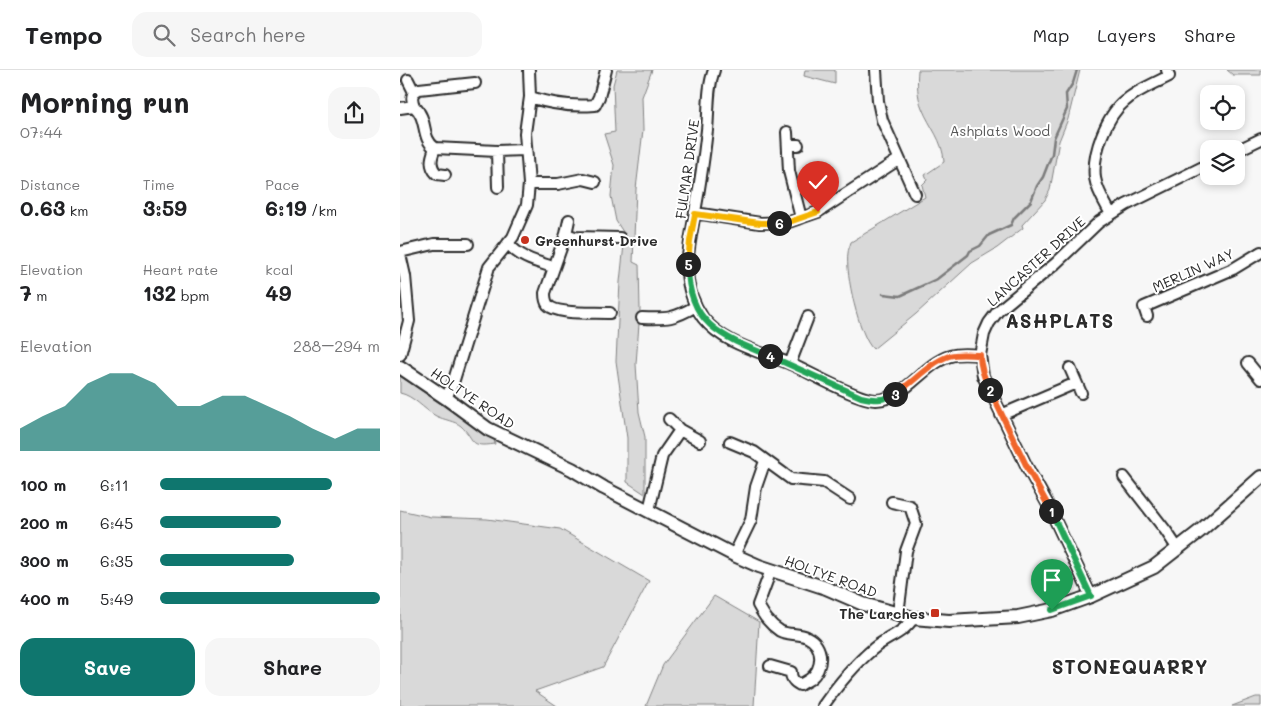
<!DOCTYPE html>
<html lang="en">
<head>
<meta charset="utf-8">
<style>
	:root { --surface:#fff; --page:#f6f6f6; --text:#202124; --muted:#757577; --line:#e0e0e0; --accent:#0f766e }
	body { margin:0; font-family:Mali,sans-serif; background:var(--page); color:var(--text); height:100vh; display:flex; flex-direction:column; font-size:19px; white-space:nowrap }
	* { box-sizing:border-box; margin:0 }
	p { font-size:16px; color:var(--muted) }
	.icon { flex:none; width:28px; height:28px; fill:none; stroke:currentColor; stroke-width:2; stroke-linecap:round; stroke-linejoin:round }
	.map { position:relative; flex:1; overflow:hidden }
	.side { display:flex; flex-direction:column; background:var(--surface); width:400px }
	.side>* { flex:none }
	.tools { position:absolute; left:800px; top:15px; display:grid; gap:10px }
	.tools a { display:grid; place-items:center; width:45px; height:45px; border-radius:10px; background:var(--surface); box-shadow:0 2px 8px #0003; font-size:25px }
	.pin { position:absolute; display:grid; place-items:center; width:42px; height:42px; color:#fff; margin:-51px -21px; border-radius:50% 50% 50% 0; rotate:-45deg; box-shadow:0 0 5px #0007 }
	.pin .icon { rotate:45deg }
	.km { position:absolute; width:25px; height:25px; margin:-12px; border-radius:50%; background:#222; color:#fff; font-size:14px; line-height:25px; text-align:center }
	.round { display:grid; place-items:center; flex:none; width:52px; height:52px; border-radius:15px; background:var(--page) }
	.headline { display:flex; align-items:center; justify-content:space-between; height:85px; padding:0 20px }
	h1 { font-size:28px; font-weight:700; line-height:38px }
	.figures { display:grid; grid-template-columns:repeat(3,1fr); gap:8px; height:85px; padding:5px 20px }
	.figures div { display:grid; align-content:center }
	.figures b { font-size:21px; font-weight:700 }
	.figures small { font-size:14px; font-weight:400 }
	.figures p { font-size:14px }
	.chart { height:140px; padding:10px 20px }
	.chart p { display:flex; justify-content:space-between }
	.chart svg { width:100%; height:90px; margin-top:5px; fill:var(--accent); opacity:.7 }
	.cta { display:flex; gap:10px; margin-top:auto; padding:10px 20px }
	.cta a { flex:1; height:58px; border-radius:15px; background:var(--accent); color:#fff; font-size:20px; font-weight:700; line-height:58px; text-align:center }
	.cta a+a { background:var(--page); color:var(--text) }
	ul { padding:0 20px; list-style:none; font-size:16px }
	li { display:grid; grid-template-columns:80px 60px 1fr; align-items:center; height:38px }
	li i { height:12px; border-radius:6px; background:var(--accent) }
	header { display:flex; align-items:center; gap:30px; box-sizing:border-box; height:70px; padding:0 25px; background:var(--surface); border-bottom:1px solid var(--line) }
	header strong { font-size:24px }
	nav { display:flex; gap:28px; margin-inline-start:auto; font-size:18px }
	.search { width:350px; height:45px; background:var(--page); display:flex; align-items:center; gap:12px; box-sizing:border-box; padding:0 18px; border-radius:15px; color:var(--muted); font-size:19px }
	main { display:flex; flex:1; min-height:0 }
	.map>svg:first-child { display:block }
</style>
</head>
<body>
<header>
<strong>Tempo</strong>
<div class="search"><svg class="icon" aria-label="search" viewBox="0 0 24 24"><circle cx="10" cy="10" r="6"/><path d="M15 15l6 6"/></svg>Search here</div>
<nav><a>Map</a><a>Layers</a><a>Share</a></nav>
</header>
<main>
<section class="side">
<div class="headline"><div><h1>Morning run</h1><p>07:44</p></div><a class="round"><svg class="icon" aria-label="share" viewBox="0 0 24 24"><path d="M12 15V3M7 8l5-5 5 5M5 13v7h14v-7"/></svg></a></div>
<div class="figures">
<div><p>Distance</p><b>0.63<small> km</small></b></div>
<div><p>Time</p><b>3:59</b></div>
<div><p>Pace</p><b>6:19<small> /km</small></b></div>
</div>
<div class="figures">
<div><p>Elevation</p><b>7<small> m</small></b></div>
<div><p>Heart rate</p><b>132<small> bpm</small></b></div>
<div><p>kcal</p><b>49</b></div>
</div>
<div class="chart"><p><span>Elevation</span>288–294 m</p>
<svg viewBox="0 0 160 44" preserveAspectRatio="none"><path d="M0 44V33L10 27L20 22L30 11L40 6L50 6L60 11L70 22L80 22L90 17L100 17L110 22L120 27L130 33L140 38L150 33L160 33V44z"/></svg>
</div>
<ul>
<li><b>100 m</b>6:11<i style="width:78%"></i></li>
<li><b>200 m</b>6:45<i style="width:55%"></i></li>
<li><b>300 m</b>6:35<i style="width:61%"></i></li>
<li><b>400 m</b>5:49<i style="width:100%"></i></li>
</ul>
<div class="cta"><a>Save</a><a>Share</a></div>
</section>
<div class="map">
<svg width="861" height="636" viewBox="0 0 861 636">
	<rect width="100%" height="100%" fill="#f7f7f7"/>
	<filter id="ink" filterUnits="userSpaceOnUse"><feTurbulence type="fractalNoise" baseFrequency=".02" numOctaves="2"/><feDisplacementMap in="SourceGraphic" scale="10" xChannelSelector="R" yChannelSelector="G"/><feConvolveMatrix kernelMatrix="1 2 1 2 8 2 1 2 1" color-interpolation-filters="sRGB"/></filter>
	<g filter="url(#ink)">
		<path fill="#d9d9d9" stroke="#828282" d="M 217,0 L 252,0 L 242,27 L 243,60 L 236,119 L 233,192 L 239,195 L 240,240 L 236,294 L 239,342 L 245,367 L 245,424 L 227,412 L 227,368 L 216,291 L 220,212 L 225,165 L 216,151 L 211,126 L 214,95 L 204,64 L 215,62 L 213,15 Z
			M 405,0 L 435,0 L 435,14 L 404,6 Z
			M 518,0 L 680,0 L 668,49 L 659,71 L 650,120 L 645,130 L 622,155 L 623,158 L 597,178 L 572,193 L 516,244 L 473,279 C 459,266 445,203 448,183 C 448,180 450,176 451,172 L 525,127 L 522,115 L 527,110 L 525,105 L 544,92 C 543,70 530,58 522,38 C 517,26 517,13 518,0 Z
			M 827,0 L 861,0 L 861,5 L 833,5 Z
			M 0,306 L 61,348 L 94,369 L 95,374 C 68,378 76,370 61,356 C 55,351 44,350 36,346 C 23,339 14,326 0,323 Z
			M 0,440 L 31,447 L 87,449 L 160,459 L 249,511 L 203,597 L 135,621 L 157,636 L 0,636 Z
			M 314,526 L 359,552 L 354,636 L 246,636 L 263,595 Z
			M 856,627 L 861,627 L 861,636 L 832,636 Z"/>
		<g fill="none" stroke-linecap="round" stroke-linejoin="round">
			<path stroke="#7b7b7b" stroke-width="2.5" d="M 483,224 L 500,226 L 537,209 L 568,185 L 570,181 L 580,176 L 589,165 L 611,155 L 614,148 L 631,131 L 637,116 L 643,107 L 652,84 L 654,68 L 667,39 L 666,24 L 673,13 L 677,0"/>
			<g stroke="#2b2b2b" stroke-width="14">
				<path id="minor" d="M 314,0 C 307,19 309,40 307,60 C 304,87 300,115 295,142 C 292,162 287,182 287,202 C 288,218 294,235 303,248 C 324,275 363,282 393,295 C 412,304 458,330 476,330 C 506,329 523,294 550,286 C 559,283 570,284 580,285
					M 476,0 L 478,31 L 482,50 L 515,124
					M 8,10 L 14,22
					M 130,27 C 151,34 173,37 195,35 L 199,27 L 206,0
					M 14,36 C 11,28 11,23 19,19 L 75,13
					M 0,38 L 14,36 C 29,50 20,67 35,78 L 97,81
					M 387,62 L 389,101 L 401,148
					M 388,75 L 398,75
					M 35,78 C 31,88 29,96 37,104 L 45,105
					M 836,81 L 861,69
					M 129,114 L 158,114 L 183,109 L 195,112
					M 98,117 L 97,81 L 125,80
					M 295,143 L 360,153 L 389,152 L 418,142 L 498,90
					M 711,144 C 705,133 697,121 695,108 C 692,84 706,46 725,31 C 737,20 754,14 769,6 L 767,0
					M 169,150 L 166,164 L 145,223 C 145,227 145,231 148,235 C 156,245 196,242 210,243
					M 166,164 L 175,167 L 220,168
					M 108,173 C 119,188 137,192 153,197
					M 0,182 L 34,174 L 68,174
					M 0,184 L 5,206 L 9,251 L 0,285
					M 747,246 L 744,237 L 833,199 L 861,182
					M 242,248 C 267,249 274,249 296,236
					M 848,293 L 861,309
					M 390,294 L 408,247
					M 670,298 L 681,323
					M 46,328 L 53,313 L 89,197 L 113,167 L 127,135 L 129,114 L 125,63 L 130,27 L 129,0
					M 601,345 L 676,313
					M 269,349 L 280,360 L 300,371
					M 330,372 L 354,382 L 391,409 L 424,412 L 450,429
					M 724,407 L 766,461 L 778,479
					M 492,432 L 510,436 L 516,454 L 506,481 L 498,544
					M 249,440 L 262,386 L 280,360
					M 334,485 L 351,450 L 356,417 L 365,391
					M 691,526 L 647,433 L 627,397 L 583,306 L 580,285 L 584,264 L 589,253 L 598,241 L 655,194 L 699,152 L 726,135 L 809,94
					M 370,596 L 391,602 C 391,609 394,612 400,615 C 403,613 407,611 410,609 C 424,598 424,575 407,567 C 399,563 387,565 380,561 C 369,554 364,546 358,535 L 371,500
					M 423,636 C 437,616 454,595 473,579 C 485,568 505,563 513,548"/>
			</g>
			<g stroke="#2b2b2b" stroke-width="16">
				<path id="major" d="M 0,297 L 46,328 L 88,359 L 172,399 L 204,418 L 334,485 L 359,496 L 426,518 L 463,534 L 513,548 L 549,551 L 618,547 L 652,540 L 691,526 L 754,497 L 800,461 L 861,407"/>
			</g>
			<use href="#minor" stroke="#fff" stroke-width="10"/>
			<use href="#major" stroke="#fff" stroke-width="12"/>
		</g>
	</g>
	<g fill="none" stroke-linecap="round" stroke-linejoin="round" filter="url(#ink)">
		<g stroke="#fff" stroke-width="10">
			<path id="split-1" d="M 651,441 L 691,526 L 652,540"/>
		</g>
		<g stroke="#fff" stroke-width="10">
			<path id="split-2" d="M 590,320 L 627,397 L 651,441"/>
		</g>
		<g stroke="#fff" stroke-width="10">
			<path id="split-3" d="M 495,324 C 513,313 529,293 549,286 C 558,283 570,285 580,285 C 580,298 584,308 590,320"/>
		</g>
		<g stroke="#fff" stroke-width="10">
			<path id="split-4" d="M 370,286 L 461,327 C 474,330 483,331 495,324"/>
		</g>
		<g stroke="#fff" stroke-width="10">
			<path id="split-5" d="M 288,194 C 287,254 322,267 370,286"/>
		</g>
		<g stroke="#fff" stroke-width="10">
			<path id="split-6" d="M 288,194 L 290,171 L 295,144 L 360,153 L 379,153"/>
		</g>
		<g stroke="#fff" stroke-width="10">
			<path id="split-7" d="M 379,153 L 389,152 L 418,142"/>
		</g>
		<use href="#split-1" stroke="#22a559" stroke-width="6"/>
		<use href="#split-2" stroke="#f0652b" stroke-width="6"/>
		<use href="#split-3" stroke="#f0652b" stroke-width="6"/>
		<use href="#split-4" stroke="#22a559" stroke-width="6"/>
		<use href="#split-5" stroke="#22a559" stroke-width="6"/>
		<use href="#split-6" stroke="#f5b400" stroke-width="6"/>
		<use href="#split-7" stroke="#f5b400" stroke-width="6"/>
	</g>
	<g fill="#c8321e" stroke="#fff" stroke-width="2">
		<circle cx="125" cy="170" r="5"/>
		<rect x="530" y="538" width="10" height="10" rx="2.5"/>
	</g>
	<g text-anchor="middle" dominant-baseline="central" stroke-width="4" stroke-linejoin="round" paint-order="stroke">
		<g font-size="14" fill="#565656" stroke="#fff">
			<text x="600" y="60">Ashplats Wood</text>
		</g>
		<g font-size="14" fill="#2b2b2b" stroke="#fff">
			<text transform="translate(287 99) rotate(-82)">FULMAR DRIVE</text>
			<text transform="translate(636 191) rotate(-42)">LANCASTER DRIVE</text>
			<text transform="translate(793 200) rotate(-24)">MERLIN WAY</text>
			<text transform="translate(73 328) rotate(34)">HOLTYE ROAD</text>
			<text transform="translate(431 506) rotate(20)">HOLTYE ROAD</text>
		</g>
		<g font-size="14" font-weight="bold" fill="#2b2b2b" stroke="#fff" text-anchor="start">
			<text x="135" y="170">Greenhurst Drive</text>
			<text x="525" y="543" text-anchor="end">The Larches</text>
		</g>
		<g font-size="19" font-weight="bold" letter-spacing="1" fill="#2b2b2b" stroke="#fff">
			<text x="660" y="250">ASHPLATS</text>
			<text x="730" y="596">STONEQUARRY</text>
		</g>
	</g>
</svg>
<div class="tools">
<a><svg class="icon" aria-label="locate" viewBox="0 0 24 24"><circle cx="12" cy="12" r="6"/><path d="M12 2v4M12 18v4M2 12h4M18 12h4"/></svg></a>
<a><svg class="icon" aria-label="layers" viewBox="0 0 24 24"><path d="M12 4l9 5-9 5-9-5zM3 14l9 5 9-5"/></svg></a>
</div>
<div class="pin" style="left:652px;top:540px;background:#1e9e55"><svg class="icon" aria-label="arrive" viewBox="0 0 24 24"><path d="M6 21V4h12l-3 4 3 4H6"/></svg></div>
<div class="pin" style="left:418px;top:142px;background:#d93025"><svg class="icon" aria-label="check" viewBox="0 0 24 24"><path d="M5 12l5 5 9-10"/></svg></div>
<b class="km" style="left:651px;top:441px">1</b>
<b class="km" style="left:590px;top:320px">2</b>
<b class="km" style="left:495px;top:324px">3</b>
<b class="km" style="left:370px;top:286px">4</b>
<b class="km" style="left:288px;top:194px">5</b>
<b class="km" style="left:379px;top:153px">6</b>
</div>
</main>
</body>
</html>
